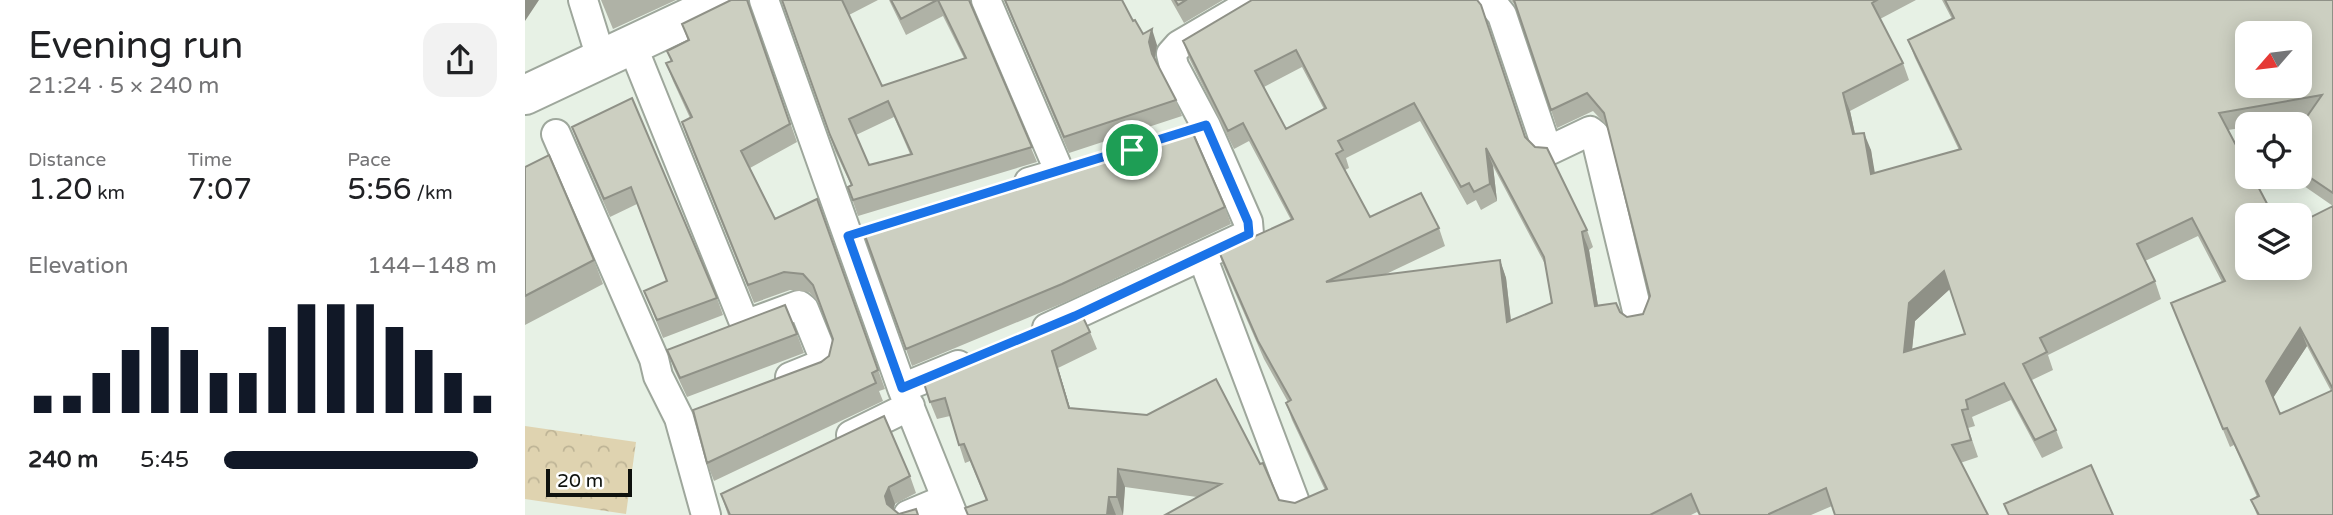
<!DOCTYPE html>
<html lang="en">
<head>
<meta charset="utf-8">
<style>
	:root { --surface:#fff; --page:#f2f2f2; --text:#202124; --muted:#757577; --accent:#111827 }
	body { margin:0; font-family:"Varela Round",sans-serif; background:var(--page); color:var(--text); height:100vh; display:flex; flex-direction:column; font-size:26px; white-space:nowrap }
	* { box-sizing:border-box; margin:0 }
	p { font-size:23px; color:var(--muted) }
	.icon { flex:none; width:38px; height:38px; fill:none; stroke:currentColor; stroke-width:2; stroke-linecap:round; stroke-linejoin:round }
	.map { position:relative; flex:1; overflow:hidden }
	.side { display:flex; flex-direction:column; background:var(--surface); width:525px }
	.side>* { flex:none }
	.needle { width:46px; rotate:242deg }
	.controls { position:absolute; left:1710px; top:21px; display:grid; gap:14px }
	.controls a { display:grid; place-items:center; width:77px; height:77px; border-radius:14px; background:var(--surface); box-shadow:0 4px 18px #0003; font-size:35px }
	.scale { position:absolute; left:21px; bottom:18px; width:86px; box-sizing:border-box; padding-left:7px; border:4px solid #0e110d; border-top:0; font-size:19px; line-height:24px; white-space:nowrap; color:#0e110d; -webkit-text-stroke:5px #fff; paint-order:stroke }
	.pin { position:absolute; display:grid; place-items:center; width:60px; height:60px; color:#fff; margin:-30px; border:4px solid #fff; border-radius:50%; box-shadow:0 2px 7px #0007 }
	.round { display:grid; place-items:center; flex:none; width:74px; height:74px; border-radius:21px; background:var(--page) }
	.overview { display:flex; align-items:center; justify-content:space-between; height:119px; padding:0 28px }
	h1 { font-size:38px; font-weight:600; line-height:52px }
	.metrics { display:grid; grid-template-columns:repeat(3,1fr); gap:10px; height:119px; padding:7px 28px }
	.metrics div { display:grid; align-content:center }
	.metrics b { font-size:30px; font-weight:600 }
	.metrics small { font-size:19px; font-weight:400 }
	.metrics p { font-size:19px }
	.chart { height:196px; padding:14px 28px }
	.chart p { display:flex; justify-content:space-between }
	.chart svg { width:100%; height:126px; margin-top:7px; stroke:var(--accent); stroke-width:6 }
	ul { padding:0 28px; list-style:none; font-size:23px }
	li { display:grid; grid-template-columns:112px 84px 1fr; align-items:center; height:52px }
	li i { height:18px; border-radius:9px; background:var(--accent) }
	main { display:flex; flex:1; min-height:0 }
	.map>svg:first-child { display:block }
</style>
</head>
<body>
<main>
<section class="side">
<div class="overview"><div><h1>Evening run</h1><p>21:24 · 5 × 240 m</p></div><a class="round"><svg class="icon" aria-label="share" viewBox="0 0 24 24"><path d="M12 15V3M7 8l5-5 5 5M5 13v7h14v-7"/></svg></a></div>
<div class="metrics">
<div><p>Distance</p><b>1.20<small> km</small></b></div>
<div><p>Time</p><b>7:07</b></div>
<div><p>Pace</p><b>5:56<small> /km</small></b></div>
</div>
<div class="chart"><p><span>Elevation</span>144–148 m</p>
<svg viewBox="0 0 160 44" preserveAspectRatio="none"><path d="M5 44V38M15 44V38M25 44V30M35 44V22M45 44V14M55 44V22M65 44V30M75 44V30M85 44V14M95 44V6M105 44V6M115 44V6M125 44V14M135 44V22M145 44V30M155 44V38"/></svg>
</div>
<ul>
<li><b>240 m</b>5:45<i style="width:93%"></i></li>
</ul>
</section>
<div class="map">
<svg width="1808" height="515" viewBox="0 0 1808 515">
	<defs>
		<pattern id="park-crowns" width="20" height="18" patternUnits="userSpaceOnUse" patternTransform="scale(1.75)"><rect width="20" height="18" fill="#dfd3b0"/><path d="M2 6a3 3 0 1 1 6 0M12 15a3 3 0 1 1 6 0" fill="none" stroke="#beb496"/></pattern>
	</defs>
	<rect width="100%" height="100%" fill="#e7f1e5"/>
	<path fill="url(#park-crowns)" d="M 0,426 L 111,442 L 101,514 L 0,499 Z"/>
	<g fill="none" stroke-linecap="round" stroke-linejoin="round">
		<g stroke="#9ea79c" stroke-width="32">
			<path id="minor" d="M 58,0 L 76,58
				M 239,0 L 377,388 L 428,515
				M 461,0 L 535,173 L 504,182
				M 965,0 L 977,15 L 1022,149 L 1025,150 L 1065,131 L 1070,135 L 1114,319
				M 107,45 L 220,325
				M 31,134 L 129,359 L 133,376 L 154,418 L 181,515
				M 677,256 L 771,505
				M 225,323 L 274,305 L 279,309 L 298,356 L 297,364 L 265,377
				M 522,328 L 724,234 L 723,222 L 681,126 L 649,66 L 646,54 L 654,45 L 731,0
				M 377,388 L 433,365
				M 326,435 L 385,406
				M 383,515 L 421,499"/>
		</g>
		<g stroke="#9ea79c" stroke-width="42">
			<path id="primary" d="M 0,95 L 202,0"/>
		</g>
		<use href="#minor" stroke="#fff" stroke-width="28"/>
		<use href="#primary" stroke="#fff" stroke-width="38"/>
	</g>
	<path fill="#afb2a6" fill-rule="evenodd" d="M 76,0 L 151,0 L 88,29 Z
		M 222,0 L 272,142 L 225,168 L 250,219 L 292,199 L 360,389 L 354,391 L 358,401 L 189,481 L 182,463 L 304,356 L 308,339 L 294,303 L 284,292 L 265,290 L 229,303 L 163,140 L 157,122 L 165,118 L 148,81 L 141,63 L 146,61 L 142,51 L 163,41 L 157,24 L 205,1 Z
		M 257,0 L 353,0 L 324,15 L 357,86 L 439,58 L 418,16 L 381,35 L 364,0 L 445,0 L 445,3 L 512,162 L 333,216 L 323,187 L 326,185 L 310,151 ZM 369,117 L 385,154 L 344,165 L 331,135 Z
		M 479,0 L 597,0 L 608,21 L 618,34 L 632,45 L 630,57 L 631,61 L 651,100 L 657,116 L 544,153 Z
		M 646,0 L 698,0 L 659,23 Z
		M 727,0 L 1001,137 L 1062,230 L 1068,247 L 1064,250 L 1073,306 L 1095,312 L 1102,317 L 1118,314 L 1125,296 L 1083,127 L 1068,111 L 1032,128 L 992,8 L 986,0 L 1391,0 L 1355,19 L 1378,63 L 1384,80 L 1325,111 L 1330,134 L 1346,150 L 1349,173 L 1434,150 L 1390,58 L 1383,40 L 1427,19 L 1417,0 L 1808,0 L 1808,515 L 1732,515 L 1726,500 L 1732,497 L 1709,445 L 1705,447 L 1646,303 L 1697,282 L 1673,236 L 1620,261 L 1630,281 L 1636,299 L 1523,355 L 1528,370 L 1507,380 L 1531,430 L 1538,448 L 1517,458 L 1486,400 L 1447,417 L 1450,426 L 1443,428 L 1453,457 L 1307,506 L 1286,515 L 1174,515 L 1172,512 L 1166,515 L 640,515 L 672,497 L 600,487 L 598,515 L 443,515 L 461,500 L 445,461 L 440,463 L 425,416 L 412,419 L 405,402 L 565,332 L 572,349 L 533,368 L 545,408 L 754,500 L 770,503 L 800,490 L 767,420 L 761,403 L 763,402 L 739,359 L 698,265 L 692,247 L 726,238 L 766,220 L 724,141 L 709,149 L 664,58 L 658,41 ZM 777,67 L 799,109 L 761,129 L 739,87 ZM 1782,117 L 1774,128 L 1774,177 L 1766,177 L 1808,206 L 1722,268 L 1703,130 L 1722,127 L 1722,124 L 1738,124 ZM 895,121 L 942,205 L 951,200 L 956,210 L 972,201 L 968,166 L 1021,266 L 1027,303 L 986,320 L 981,278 L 975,260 L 859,275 L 920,246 L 914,228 L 845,217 L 820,170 L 824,168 L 821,158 ZM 1425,289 L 1440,334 L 1387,349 L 1390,321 ZM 1782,346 L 1806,391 L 1755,414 L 1748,398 Z
		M 107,98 L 192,298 L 198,315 L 138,338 L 119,291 L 142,282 L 112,204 L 85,217 L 53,144 L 47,127 Z
		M 0,167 L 69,260 L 78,284 L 0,325 Z
		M 700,207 L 706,224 L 543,301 L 387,366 L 338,230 Z
		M 272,334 L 279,353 L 162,397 L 149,369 L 142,350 Z
		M 385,476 L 391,493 L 370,504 L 368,509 L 374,514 L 393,515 L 203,515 L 196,494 Z"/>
	<path fill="#8f9187" d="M 0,0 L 14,0 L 0,21 Z
		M 627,29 L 632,45 L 630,57 L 633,70 L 624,42 Z
		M 1318,93 L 1325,111 L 1334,152 L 1328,134 Z
		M 1339,133 L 1346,150 L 1353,191 L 1346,174 Z
		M 961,148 L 968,166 L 972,201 L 965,184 Z
		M 1057,232 L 1064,250 L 1076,324 L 1070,306 Z
		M 975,260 L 981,278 L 988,340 L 982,322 Z
		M 1419,271 L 1426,288 L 1390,321 L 1385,369 L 1379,352 L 1384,303 Z
		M 1775,328 L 1782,346 L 1748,398 L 1741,381 Z
		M 527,351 L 533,368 L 550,425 L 544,408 Z
		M 593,469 L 600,487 L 598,515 L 592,497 Z
		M 364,487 L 370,504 L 367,514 L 362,504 L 360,496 Z
		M 584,497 L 591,515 L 582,515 Z"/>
	<path fill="#cccfc1" stroke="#8f9187" stroke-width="2" fill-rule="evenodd" d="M 206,0 L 222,0 L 265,124 L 216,151 L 250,219 L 292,199 L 353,370 L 347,373 L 351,383 L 182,463 L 168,410 L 296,362 L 304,356 L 308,339 L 288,285 L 278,274 L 259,272 L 223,285 L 157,122 L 167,117 L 141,63 L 147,61 L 142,51 L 164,40 L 157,24 Z
		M 257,0 L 317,0 L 357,86 L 441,58 L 413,0 L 444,0 L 507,147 L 328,200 L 323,187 L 327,185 L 305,135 ZM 363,101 L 387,154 L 344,165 L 324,119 Z
		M 366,0 L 412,0 L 376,19 Z
		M 480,0 L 597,0 L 608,21 L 610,20 L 618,34 L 627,29 L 624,42 L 627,54 L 651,100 L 539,137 Z
		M 650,0 L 661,0 L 653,5 Z
		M 727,0 L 952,0 L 956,5 L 1000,137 L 1010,147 L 1022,148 L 1062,230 L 1057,232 L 1070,306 L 1091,303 L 1095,312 L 1102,317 L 1118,314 L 1125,296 L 1079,113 L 1062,93 L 1026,110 L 989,0 L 1352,0 L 1347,3 L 1378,63 L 1318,93 L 1328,134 L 1339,133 L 1346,174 L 1436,149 L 1383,40 L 1429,18 L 1420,0 L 1808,0 L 1808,193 L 1774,170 L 1774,128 L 1797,95 L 1694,113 L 1722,166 L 1722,177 L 1728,177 L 1748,215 L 1722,215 L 1722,268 L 1774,268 L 1774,223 L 1808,206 L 1808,389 L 1775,328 L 1741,381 L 1755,414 L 1808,390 L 1808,515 L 1734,515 L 1726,500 L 1734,496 L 1702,428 L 1698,429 L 1646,303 L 1700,281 L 1667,218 L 1612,244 L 1630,281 L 1515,338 L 1522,352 L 1498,364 L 1531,430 L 1510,440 L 1479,383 L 1441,400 L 1443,409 L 1437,410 L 1446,440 L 1427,445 L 1463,515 L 1310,515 L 1301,488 L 1244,514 L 1244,515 L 1175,515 L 1166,494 L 1125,515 L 640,515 L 696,484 L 593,469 L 592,497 L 584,497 L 582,515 L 443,515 L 440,508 L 462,500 L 439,444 L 434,445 L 420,398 L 405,402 L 397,377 L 555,311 L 565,332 L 527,351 L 544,408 L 622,415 L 691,379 L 735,464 L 738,463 L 754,500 L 770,503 L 802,489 L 761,403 L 766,400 L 733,341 L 692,247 L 723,232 L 726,238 L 768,219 L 718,123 L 703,131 L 658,41 ZM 1722,33 L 1774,33 L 1774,86 L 1722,86 ZM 771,50 L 801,108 L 761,129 L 730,71 ZM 889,103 L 936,187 L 944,183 L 949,192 L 965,184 L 961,148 L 1019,257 L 1027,303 L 982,322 L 975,260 L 801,282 L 914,228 L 896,193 L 845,217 L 811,154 L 818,150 L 813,141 ZM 1419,271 L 1440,334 L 1379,352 L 1384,303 Z
		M 107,98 L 192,298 L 132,320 L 119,291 L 142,281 L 106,187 L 79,199 L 47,127 Z
		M 666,129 L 700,207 L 537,284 L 381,349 L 338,230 Z
		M 24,155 L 69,260 L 0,296 L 0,167 Z
		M 260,305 L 272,334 L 155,378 L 142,350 Z
		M 359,416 L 385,476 L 364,487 L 360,496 L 362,504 L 374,514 L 391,509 L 393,515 L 205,515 L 196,494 Z
		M 1566,465 L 1588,515 L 1484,515 L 1479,504 Z"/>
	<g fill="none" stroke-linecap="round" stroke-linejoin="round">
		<g stroke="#fff" stroke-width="14">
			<path id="route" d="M 681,125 L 723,222 L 724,234 L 550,316 L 377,388 L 323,236 Z"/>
		</g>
		<use href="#route" stroke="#1a73e8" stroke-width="9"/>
	</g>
</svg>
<div class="controls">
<a><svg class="needle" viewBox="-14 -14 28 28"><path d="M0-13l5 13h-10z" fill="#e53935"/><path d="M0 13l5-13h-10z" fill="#757577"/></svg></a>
<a><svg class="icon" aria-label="locate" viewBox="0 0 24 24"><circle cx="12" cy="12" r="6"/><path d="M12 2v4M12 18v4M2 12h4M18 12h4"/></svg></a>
<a><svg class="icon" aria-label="layers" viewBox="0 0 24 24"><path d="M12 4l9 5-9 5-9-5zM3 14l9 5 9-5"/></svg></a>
</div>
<div class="scale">20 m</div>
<div class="pin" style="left:607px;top:150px;background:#1e9e55"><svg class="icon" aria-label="arrive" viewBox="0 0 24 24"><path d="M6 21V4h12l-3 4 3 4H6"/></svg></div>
</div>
</main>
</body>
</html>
